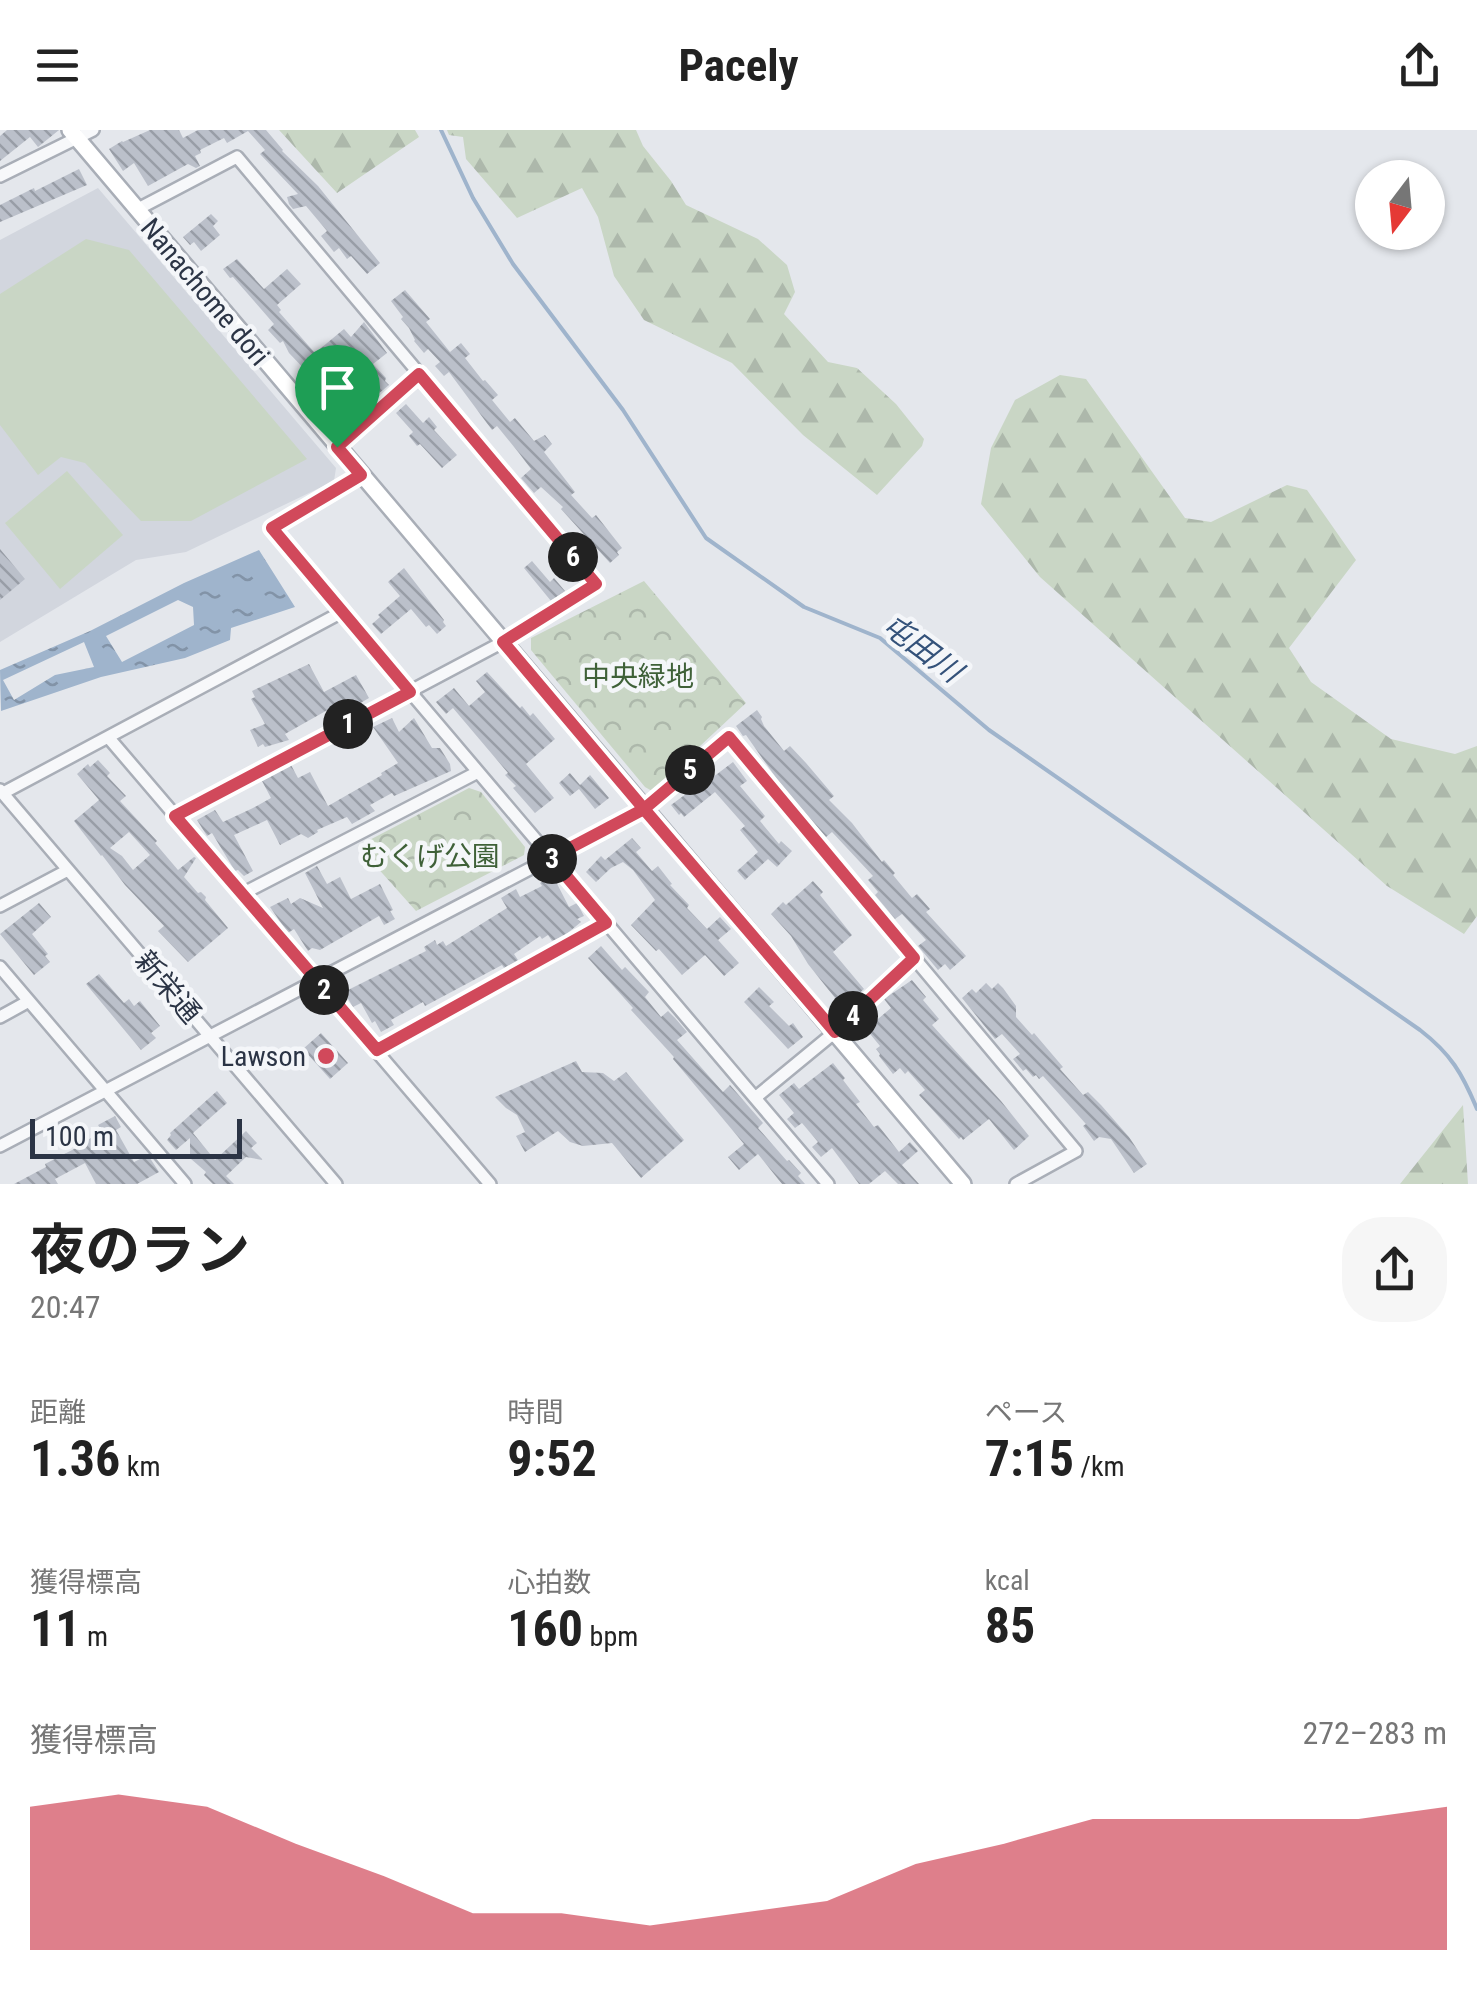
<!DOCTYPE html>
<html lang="ja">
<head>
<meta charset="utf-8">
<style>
	:root { --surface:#fff; --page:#f6f6f6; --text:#222; --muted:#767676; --accent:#d1495b }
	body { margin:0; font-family:"Roboto Condensed","Noto Sans JP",sans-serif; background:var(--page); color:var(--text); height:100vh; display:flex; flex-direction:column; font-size:38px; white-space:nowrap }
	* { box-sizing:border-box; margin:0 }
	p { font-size:32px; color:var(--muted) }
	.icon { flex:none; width:55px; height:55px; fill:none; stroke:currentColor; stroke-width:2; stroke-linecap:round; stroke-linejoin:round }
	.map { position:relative; height:1054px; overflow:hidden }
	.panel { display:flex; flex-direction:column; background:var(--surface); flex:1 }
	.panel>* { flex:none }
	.needle { width:65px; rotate:196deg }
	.controls { position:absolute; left:1355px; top:30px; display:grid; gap:20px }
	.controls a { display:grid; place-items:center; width:90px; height:90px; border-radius:50%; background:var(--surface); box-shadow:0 2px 8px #0004; font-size:50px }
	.scale { position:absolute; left:30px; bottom:25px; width:212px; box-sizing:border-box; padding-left:10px; border:5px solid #2b3445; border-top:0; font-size:28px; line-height:35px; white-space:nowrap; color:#2b3445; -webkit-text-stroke:8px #f4f6f9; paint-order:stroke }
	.pin { position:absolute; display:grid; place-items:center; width:85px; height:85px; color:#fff; margin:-102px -42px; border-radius:50% 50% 50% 0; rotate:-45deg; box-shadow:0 0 10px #0007 }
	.pin .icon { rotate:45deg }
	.km { position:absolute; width:50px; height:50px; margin:-25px; border-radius:50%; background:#222; color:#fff; font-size:28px; line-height:50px; text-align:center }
	.round { display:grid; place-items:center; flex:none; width:105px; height:105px; border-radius:40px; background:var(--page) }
	.summary { display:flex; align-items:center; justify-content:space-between; height:170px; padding:0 30px }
	h1 { font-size:55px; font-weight:700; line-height:75px }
	.stats { display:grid; grid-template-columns:repeat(3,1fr); gap:15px; height:170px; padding:10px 30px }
	.stats div { display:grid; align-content:center }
	.stats b { font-size:50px; font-weight:700 }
	.stats small { font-size:28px; font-weight:400 }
	.stats p { font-size:28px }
	.chart { height:280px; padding:20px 30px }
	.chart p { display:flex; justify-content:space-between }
	.chart svg { width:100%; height:180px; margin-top:10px; fill:var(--accent); opacity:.7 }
	header { display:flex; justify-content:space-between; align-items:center; height:130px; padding:0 30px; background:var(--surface); font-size:45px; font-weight:700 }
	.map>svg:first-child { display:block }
</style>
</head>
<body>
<header><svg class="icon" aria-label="menu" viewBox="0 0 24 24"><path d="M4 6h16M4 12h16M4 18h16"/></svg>Pacely<svg class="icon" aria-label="share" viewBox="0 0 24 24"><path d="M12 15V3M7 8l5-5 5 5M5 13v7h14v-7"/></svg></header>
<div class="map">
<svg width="1477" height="1054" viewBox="0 0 1477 1054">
	<defs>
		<pattern id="forest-firs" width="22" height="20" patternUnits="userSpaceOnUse" patternTransform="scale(2.5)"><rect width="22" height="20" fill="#c9d6c5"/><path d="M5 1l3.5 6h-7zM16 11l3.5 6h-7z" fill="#adb8ab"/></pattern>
		<pattern id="park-crowns" width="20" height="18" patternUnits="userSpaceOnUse" patternTransform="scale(2.5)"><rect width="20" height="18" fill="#c9d6c5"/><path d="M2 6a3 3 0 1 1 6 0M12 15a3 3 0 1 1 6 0" fill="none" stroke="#adb8ab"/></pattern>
		<pattern id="water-ripples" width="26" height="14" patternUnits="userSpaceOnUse" patternTransform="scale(2.5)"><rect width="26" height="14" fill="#9fb4cc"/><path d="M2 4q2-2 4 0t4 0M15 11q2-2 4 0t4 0" fill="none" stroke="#8293a7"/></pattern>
		<pattern id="building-back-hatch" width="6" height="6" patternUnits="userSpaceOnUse" patternTransform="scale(2.5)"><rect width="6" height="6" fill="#bbc0ca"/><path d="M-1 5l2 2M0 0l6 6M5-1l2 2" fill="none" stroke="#989da6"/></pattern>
	</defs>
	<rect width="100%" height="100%" fill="#e4e7ec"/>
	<path fill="#d2d6de" d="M 98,58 L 336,338 L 334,351 L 186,422 L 136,430 L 0,512 L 0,110 Z"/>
	<path fill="#c9d6c5" d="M 86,109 L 129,120 L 307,329 L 191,391 L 141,391 L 85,333 L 61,327 L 38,345 L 0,295 L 0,164 Z
		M 67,341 L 123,405 L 60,459 L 5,393 Z"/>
	<path fill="url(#forest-firs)" d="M 279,0 L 415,0 L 419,7 L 337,63 Z
		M 447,0 L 636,0 L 643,16 L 671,51 L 686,75 L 758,109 L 787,135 L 795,162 L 784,184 L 828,232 L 857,238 L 896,274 L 924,309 L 922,316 L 877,365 L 803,305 L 732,233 L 644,190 L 614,146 L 598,87 L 582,58 L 517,88 L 466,29 L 463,7 L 449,5 Z
		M 1060,245 L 1086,249 L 1185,388 L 1211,392 L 1287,355 L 1307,360 L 1356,430 L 1289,518 L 1311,552 L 1391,609 L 1455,624 L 1477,616 L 1477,786 L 1464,804 L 1387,756 L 1040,447 L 981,374 L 991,318 L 1015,270 Z
		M 1463,975 L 1468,1054 L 1400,1054 Z"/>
	<path fill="url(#park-crowns)" d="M 644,451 L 746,573 L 652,661 L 645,657 L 531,520 L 531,508 Z
		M 469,658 L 481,662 L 525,717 L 524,725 L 416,781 L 358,716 Z"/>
	<path fill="url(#water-ripples)" fill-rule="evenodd" d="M 259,420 L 295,477 L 231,498 L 230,510 L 185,528 L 101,547 L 1,581 L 0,540 L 90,501 L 184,453 ZM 178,470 L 193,477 L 194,495 L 122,532 L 106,506 ZM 84,512 L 94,537 L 55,545 L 14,570 L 3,550 Z"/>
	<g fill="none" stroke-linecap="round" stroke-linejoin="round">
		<path stroke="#9fb4cc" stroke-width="4" d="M 441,0 L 473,68 L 513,134 L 623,280 L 706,408 L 804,477 L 880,508 L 989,600 L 1420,900 C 1451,924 1462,943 1477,979"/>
	</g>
	<path fill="url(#building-back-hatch)" fill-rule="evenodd" d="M 7,0 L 59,0 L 38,17 L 30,7 L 0,31 L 0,6 Z
		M 150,0 L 179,0 L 183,8 L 198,0 L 266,0 L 283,20 L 282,21 L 318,56 L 380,133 L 367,144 L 351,126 L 347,129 L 339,118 L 334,122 L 321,106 L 327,101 L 306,76 L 293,79 L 289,74 L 287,67 L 298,64 L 260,24 L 265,20 L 248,1 L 227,13 L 224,8 L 200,20 L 201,23 L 195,26 L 200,36 L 196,38 L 188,34 L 148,56 L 134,33 L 123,41 L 109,19 L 122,11 L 123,12 Z
		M 79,39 L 87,55 L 0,92 L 0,75 L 34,58 L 35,61 Z
		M 211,84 L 218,91 L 213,96 L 220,105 L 201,121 L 194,112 L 190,115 L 183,107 Z
		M 237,129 L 264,159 L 287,139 L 301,154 L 277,175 L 281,180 L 279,182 L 315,223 L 344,199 L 351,207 L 364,192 L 387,223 L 373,234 L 386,248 L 385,251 L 389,255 L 377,265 L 374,262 L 343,287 L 330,272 L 326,275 L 303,250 L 310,245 L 289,223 L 283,211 L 280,213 L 268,200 L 274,194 L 233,147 L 230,148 L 223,139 Z
		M 405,160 L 430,189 L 426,192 L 450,222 L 461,213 L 470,224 L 465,228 L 483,251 L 485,250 L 498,265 L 492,270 L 510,292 L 515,288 L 534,311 L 545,305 L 552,314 L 544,322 L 575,362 L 571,365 L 592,388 L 596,385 L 622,418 L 617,422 L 619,425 L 610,433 L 561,379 L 563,377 L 541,357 L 534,363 L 521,348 L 531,339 L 519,323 L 497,296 L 492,300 L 449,242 L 444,246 L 435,236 L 440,232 L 428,219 L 424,223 L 414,211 L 415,210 L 409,198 L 401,189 L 403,187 L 391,171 Z
		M 406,274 L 423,293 L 429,287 L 437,297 L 434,300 L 457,325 L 442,338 L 420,314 L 417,316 L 409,306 L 413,302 L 396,283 Z
		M 0,419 L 25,449 L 0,470 Z
		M 532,431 L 550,452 L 554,448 L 565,461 L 551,471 L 524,438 Z
		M 404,438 L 444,490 L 443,492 L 446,496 L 437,504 L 429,495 L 426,497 L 411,479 L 381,504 L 372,494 L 380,487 L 378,485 L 400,466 L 388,452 Z
		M 309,534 L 324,562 L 356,545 L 369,568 L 352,578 L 347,569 L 285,604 L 289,610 L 265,617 L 263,614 L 258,617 L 250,600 L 265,594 L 251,569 L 255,567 L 252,561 Z
		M 487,542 L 520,578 L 522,576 L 530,586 L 533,583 L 555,609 L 526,634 L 554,668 L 535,683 L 513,658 L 516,656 L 505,645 L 508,643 L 453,578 L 446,584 L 436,572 L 454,558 L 469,576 L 485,562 L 476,551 Z
		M 757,580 L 762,587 L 761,589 L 764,596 L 784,621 L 790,616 L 806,633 L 834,666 L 829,670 L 852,693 L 882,732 L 884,730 L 895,743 L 893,745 L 912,768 L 917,764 L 930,779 L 926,782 L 966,826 L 950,840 L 945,834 L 938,840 L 918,816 L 926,810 L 902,784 L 895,789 L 875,765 L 878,762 L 868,750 L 873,746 L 832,702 L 826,707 L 824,705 L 779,652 L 746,605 L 743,606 L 736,596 Z
		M 392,588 L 399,602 L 414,588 L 432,618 L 440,618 L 450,634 L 451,641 L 394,666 L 392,663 L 370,675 L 375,681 L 352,694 L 347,687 L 317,700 L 318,702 L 308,708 L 301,704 L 280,715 L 267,690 L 234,705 L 253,741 L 244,746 L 238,740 L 235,741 L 212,703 L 207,706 L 197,690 L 215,680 L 223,692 L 253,678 L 271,668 L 262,651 L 291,635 L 298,648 L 310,642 L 328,676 L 382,645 L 381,643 L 398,633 L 373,597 Z
		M 98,630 L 110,643 L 107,646 L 126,666 L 120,671 L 157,711 L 155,713 L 178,740 L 194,727 L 196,728 L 184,747 L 198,763 L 201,762 L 206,767 L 205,770 L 228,798 L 188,832 L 158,801 L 164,796 L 125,755 L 102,725 L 101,726 L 74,691 L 99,670 L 77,644 L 88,634 L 90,637 ZM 129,702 L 150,725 L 133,740 L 122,726 L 110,718 Z
		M 733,632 L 747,651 L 740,656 L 765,686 L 760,691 L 779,714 L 781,711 L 792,721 L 777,737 L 768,729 L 745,750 L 737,741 L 758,722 L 740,700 L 745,696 L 715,662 L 684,687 L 681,683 L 679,685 L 671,675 L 690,661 L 692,663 Z
		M 570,643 L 580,655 L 590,645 L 609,668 L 595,679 L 579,659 L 570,666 L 559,653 Z
		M 632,708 L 641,718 L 636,722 L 652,741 L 658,736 L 672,754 L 670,755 L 689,775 L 687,778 L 707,799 L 720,787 L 731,799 L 718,810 L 739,833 L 724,846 L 705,825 L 682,845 L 659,819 L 656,821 L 631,795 L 655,770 L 633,740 L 623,732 L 611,738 L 596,752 L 586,742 L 601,726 L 605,730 Z
		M 317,736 L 327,754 L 340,747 L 351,769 L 380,754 L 393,780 L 390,781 L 395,789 L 384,795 L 379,786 L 320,820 L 312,818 L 308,821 L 294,799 L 288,803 L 270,777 L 288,768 L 291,774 L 300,768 L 323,778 L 305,743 Z
		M 553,746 L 569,777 L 577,773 L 584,786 L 577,789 L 581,792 L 564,806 L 552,811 L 548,805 L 542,809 L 540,806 L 514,824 L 518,830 L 504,838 L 502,835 L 425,876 L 423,872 L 391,890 L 394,895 L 381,902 L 375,891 L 372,893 L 361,873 L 353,877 L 344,862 L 426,821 L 424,817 L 435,810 L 437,815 L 443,811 L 446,816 L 507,778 L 501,768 L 516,759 L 520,767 L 542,756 L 540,753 Z
		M 813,751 L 823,762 L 820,765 L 852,805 L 833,822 L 864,859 L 843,878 L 808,834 L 791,806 L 771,784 L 783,772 L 786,775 Z
		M 39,773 L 51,787 L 32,804 L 48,824 L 45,826 L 50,832 L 34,845 L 0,804 Z
		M 601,816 L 622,840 L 625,837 L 649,862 L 645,867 L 661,887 L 668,881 L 675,888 L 687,902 L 677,910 L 723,962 L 730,955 L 763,993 L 758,998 L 787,1031 L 789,1030 L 801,1043 L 798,1046 L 805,1054 L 782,1054 L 758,1024 L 739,1040 L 728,1027 L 744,1014 L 673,929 L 674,927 L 631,880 L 633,878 L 588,828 Z
		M 99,844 L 124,873 L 129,869 L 134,876 L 140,871 L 160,896 L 151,903 L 156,908 L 141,920 L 86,854 Z
		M 912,850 L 926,867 L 923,870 L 939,889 L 932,895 L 1001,971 L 1029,1006 L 1014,1020 L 989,989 L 963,1010 L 961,1007 L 959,1009 L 919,965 L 925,960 L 908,941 L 905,944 L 900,938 L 893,944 L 879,926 L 880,924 L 876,919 L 880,916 L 866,899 L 891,878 L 884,869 Z
		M 986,853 L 992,859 L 998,853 L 1003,858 L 1016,876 L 1016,887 L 1032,905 L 1034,903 L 1063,937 L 1060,939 L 1083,965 L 1088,962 L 1101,975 L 1129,1007 L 1147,1034 L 1134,1043 L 1111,1009 L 1099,1007 L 1094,1011 L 1083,996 L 1086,994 L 1043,946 L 1039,949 L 1036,945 L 1033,947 L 1026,939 L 1023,941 L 1013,929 L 1020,924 L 1002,904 L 995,909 L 962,868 L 972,859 L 976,863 Z
		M 759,857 L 774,872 L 769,876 L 789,896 L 793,893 L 803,907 L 788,919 L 744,872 Z
		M 321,903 L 348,933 L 330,949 L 303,919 Z
		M 576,931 L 582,942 L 603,943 L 614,951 L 626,942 L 684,1010 L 641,1048 L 612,1013 L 583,1016 L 570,1012 L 558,1001 L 525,1022 L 516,1006 L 525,1002 L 517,985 L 506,978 L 495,967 Z
		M 833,933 L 845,948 L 843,950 L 860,972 L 856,974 L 874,997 L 878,995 L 899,1022 L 910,1012 L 918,1021 L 902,1035 L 919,1054 L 898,1054 L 885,1041 L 869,1054 L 859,1054 L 832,1018 L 821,1027 L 812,1017 L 818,1012 L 802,993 L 795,998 L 787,989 L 794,983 L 779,965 L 794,953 L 799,959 Z
		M 217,961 L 227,973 L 193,1003 L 215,1030 L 246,1001 L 257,1013 L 251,1018 L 263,1030 L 246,1027 L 226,1046 L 234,1054 L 213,1054 L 204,1045 L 206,1042 L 190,1028 L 190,1008 L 176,1020 L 167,1010 L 171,1005 L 170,1003 Z
		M 115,986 L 121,997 L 116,1000 L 134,1032 L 148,1025 L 159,1042 L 137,1054 L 96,1054 L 85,1033 L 55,1049 L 58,1054 L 14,1054 L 46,1037 L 45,1034 L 76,1018 L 69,1007 L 86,1011 L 102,1001 L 98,995 Z"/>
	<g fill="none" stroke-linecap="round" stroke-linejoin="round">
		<g stroke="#a9aeb7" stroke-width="16">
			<path id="street" d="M 0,46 L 93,0
				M 136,80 L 237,27 L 596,454 L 503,512 L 175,686
				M 337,317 L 419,244
				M 361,345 L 272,399 L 828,1054
				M 108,607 L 490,1054
				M 0,660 L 336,1054
				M 3,663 L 342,482
				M 242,764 L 478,642
				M 0,776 L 68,740
				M 0,837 L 185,1054
				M 0,887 L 29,871
				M 377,920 L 606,793
				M 755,968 L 835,902 L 915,828
				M 0,1016 L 644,679 L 729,607 L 1076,1021 L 1016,1054"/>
		</g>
		<g stroke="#a9aeb7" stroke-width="20">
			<path id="secondary" d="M 70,0 L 963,1054"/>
		</g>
		<use href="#street" stroke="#f7f8fa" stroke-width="11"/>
		<use href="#secondary" stroke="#fff" stroke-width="15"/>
	</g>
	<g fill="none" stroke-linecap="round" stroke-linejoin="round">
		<g stroke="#fff" stroke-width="20">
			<path id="route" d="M 337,317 L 361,345 L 272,398 L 410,562 L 175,686 L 377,920 L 606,793 L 551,728 L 644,679 L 835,902 L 914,828 L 729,607 L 644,679 L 503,512 L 596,454 L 419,244 L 337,317"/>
		</g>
		<use href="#route" stroke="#d1495b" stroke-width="12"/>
	</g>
	<circle fill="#d1495b" stroke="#f4f6f9" stroke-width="4" cx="326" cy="926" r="10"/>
	<g text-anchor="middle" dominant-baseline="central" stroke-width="9" stroke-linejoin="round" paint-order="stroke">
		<g font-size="28" fill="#2b3445" stroke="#f4f6f9">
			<text transform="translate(205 162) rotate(50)">Nanachome dori</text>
			<text transform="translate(168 857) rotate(50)">新栄通</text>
		</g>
		<g font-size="28" fill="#3f6138" stroke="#f4f6f9">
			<text x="638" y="546">中央緑地</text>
			<text x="430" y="726">むくげ公園</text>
		</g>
		<g font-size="28" fill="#2b3445" stroke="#f4f6f9" text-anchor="end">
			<text x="306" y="926">Lawson</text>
		</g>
		<g font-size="30" font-style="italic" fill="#34527a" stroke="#f4f6f9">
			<text transform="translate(922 518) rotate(37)">屯田川</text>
		</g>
	</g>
</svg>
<div class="controls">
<a><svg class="needle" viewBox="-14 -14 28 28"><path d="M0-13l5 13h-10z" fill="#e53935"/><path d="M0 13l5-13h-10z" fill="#767676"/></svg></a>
</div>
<div class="scale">100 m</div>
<div class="pin" style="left:337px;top:317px;background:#1e9e55"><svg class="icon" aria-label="arrive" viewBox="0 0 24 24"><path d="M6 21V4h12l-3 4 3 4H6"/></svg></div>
<b class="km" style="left:348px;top:594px">1</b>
<b class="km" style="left:324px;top:860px">2</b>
<b class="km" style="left:552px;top:729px">3</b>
<b class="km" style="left:853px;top:886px">4</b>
<b class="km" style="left:690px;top:640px">5</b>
<b class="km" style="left:573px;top:427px">6</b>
</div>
<section class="panel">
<div class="summary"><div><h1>夜のラン</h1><p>20:47</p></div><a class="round"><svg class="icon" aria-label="share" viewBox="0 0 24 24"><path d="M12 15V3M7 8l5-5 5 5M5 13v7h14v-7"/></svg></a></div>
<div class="stats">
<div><p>距離</p><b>1.36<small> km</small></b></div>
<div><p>時間</p><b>9:52</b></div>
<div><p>ペース</p><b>7:15<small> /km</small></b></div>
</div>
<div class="stats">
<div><p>獲得標高</p><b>11<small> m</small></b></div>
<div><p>心拍数</p><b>160<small> bpm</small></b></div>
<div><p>kcal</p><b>85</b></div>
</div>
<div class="chart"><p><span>獲得標高</span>272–283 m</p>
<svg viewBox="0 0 160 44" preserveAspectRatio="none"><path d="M0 44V9L10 6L20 9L30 18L40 26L50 35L60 35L70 38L80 35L90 32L100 23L110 18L120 12L130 12L140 12L150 12L160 9V44z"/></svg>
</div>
</section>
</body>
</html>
